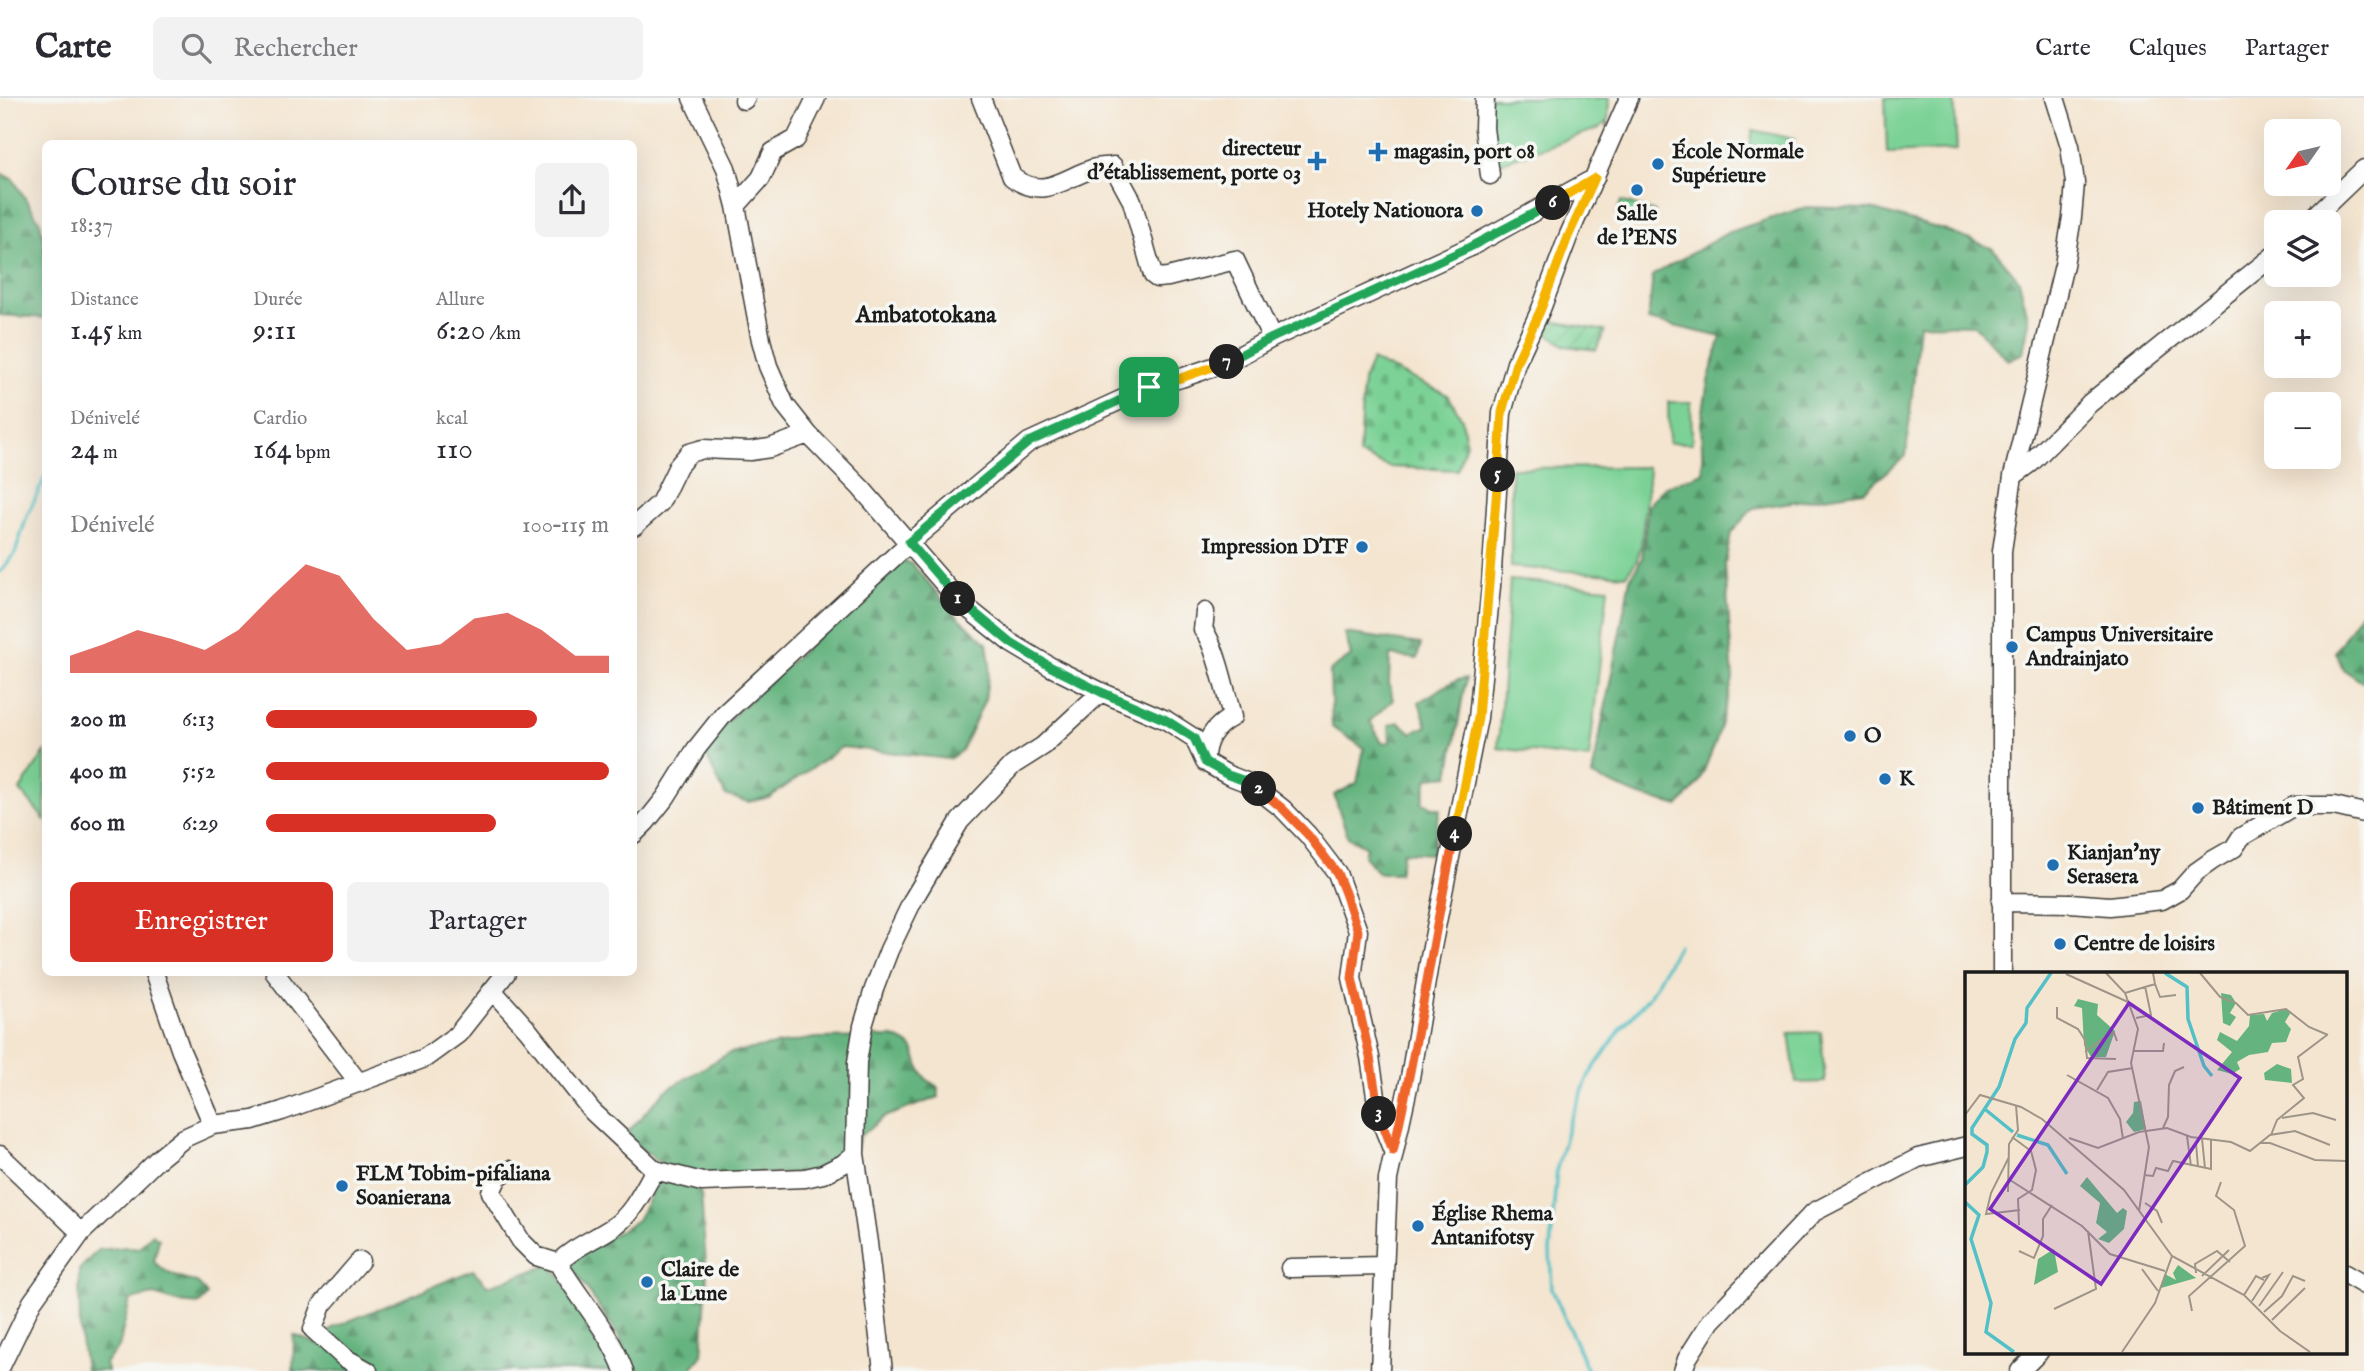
<!DOCTYPE html>
<html lang="fr">
<head>
<meta charset="utf-8">
<style>
	:root { --surface:#fff; --page:#f2f2f3; --text:#2b2b33; --muted:#7c7c81; --line:#e1e1e2; --accent:#d93025 }
	body { margin:0; font-family:"IM FELL English",serif; background:var(--page); color:var(--text); height:100vh; display:flex; flex-direction:column; font-size:26px; white-space:nowrap }
	* { box-sizing:border-box; margin:0 }
	p { font-size:23px; color:var(--muted) }
	.icon { flex:none; width:38px; height:38px; fill:none; stroke:currentColor; stroke-width:2; stroke-linecap:round; stroke-linejoin:round }
	.map { position:relative; flex:1; overflow:hidden }
	.side { position:absolute; left:42px; top:42px; width:595px; height:836px; display:flex; flex-direction:column; background:var(--surface); border-radius:10px; box-shadow:0 7px 28px #0002 }
	.side>* { flex:none }
	.needle { width:46px; rotate:236deg }
	.fabs { position:absolute; left:2264px; top:21px; display:grid; gap:14px }
	.fabs a { display:grid; place-items:center; width:77px; height:77px; border-radius:10px; background:var(--surface); box-shadow:0 7px 28px #0002; font-size:35px }
	.pin { position:absolute; display:grid; place-items:center; width:60px; height:60px; color:#fff; margin:-30px; border-radius:14px; box-shadow:0 4px 10px #0006 }
	.km { position:absolute; width:35px; height:35px; margin:-18px; border-radius:50%; background:#222; color:#fff; font-size:19px; line-height:35px; text-align:center }
	.round { display:grid; place-items:center; flex:none; width:74px; height:74px; border-radius:10px; background:var(--page) }
	.overview { display:flex; align-items:center; justify-content:space-between; height:119px; padding:0 28px }
	h1 { font-size:38px; font-weight:600; line-height:52px }
	.figures { display:grid; grid-template-columns:repeat(3,1fr); gap:10px; height:119px; padding:7px 28px }
	.figures div { display:grid; align-content:center }
	.figures b { font-size:30px; font-weight:600 }
	.figures small { font-size:19px; font-weight:400 }
	.figures p { font-size:19px }
	.chart { height:196px; padding:14px 28px }
	.chart p { display:flex; justify-content:space-between }
	.chart svg { width:100%; height:126px; margin-top:7px; fill:var(--accent); opacity:.7 }
	.action { display:flex; gap:14px; margin-top:auto; padding:14px 28px }
	.action a { flex:1; height:80px; border-radius:10px; background:var(--accent); color:#fff; font-size:28px; font-weight:600; line-height:80px; text-align:center }
	.action a+a { background:var(--page); color:var(--text) }
	ul { padding:0 28px; list-style:none; font-size:23px }
	li { display:grid; grid-template-columns:112px 84px 1fr; align-items:center; height:52px }
	li i { height:18px; border-radius:9px; background:var(--accent) }
	header { display:flex; align-items:center; gap:42px; box-sizing:border-box; height:98px; padding:0 35px; background:var(--surface); border-bottom:2px solid var(--line) }
	header strong { font-size:33px }
	nav { display:flex; gap:38px; margin-inline-start:auto; font-size:24px }
	.search { width:490px; height:63px; background:var(--page); display:flex; align-items:center; gap:18px; box-sizing:border-box; padding:0 24px; border-radius:10px; color:var(--muted); font-size:26px }
	.map>svg:first-child { display:block }
</style>
</head>
<body>
<header>
<strong>Carte</strong>
<div class="search"><svg class="icon" aria-label="search" viewBox="0 0 24 24"><circle cx="10" cy="10" r="6"/><path d="M15 15l6 6"/></svg>Rechercher</div>
<nav><a>Carte</a><a>Calques</a><a>Partager</a></nav>
</header>
<div class="map">
<svg width="2364" height="1273" viewBox="0 0 2364 1273">
	<defs>
		<pattern id="forest-firs" width="22" height="20" patternUnits="userSpaceOnUse" patternTransform="scale(1.75)"><rect width="22" height="20" fill="#65b47f"/><path d="M5 1l3.5 6h-7zM16 11l3.5 6h-7z" fill="#529267"/></pattern>
		<pattern id="cemetery-stones" width="16" height="16" patternUnits="userSpaceOnUse" patternTransform="scale(1.75)"><rect width="16" height="16" fill="#7cd296"/><path d="M2 7V4a2 2 0 0 1 4 0v3zM10 15v-3a2 2 0 0 1 4 0v3z" fill="#6bb481"/></pattern>
		<pattern id="garden-furrows" width="10" height="10" patternUnits="userSpaceOnUse" patternTransform="scale(1.75)"><rect width="10" height="10" fill="#7cd296"/><path d="M-1 1l2-2M0 10L10 0M9 11l2-2" fill="none" stroke="#6bb481"/></pattern>
	</defs>
	<rect width="100%" height="100%" fill="#f6f6f2"/>
	<filter id="ink" filterUnits="userSpaceOnUse"><feTurbulence type="fractalNoise" baseFrequency=".0143" numOctaves="2"/><feDisplacementMap in="SourceGraphic" scale="14" xChannelSelector="R" yChannelSelector="G"/><feConvolveMatrix kernelMatrix="1 2 1 2 8 2 1 2 1" color-interpolation-filters="sRGB"/></filter>
	<filter id="wash" filterUnits="userSpaceOnUse"><feTurbulence type="fractalNoise" baseFrequency=".00686" numOctaves="4" result="noise"/><feDisplacementMap in="SourceGraphic" scale="28" xChannelSelector="R" yChannelSelector="G"/><feGaussianBlur stdDeviation="1.57" result="paint"/><feColorMatrix in="noise" values="0 0 0 0 0 0 0 0 0 0 0 0 0 0 0 0 0 1.4 0 .05"/><feComposite in="paint" operator="in"/></filter>
	<g filter="url(#wash)">
		<rect width="100%" height="100%" fill="#f4e5d0"/>
		<path fill="#7cd296" stroke="#4c7759" stroke-width="2" d="M 1489,0 L 1609,0 L 1608,26 L 1607,28 L 1606,24 L 1600,30 L 1494,67 Z
			M 1885,0 L 1954,0 L 1957,52 L 1887,55 Z
			M 1753,32 L 1794,41 L 1790,61 L 1749,52 Z
			M 1668,304 L 1691,304 L 1692,345 L 1669,345 Z
			M 1647,369 L 1649,374 L 1641,448 L 1637,462 L 1626,477 L 1511,469 L 1511,370 Z
			M 1510,482 L 1608,490 L 1589,661 L 1498,650 Z
			M 45,654 L 45,722 L 20,692 Z
			M 1821,934 L 1825,984 L 1796,985 L 1789,935 Z"/>
		<path fill="url(#forest-firs)" stroke="#40684e" stroke-width="2" d="M 0,75 L 13,81 L 40,124 L 45,148 L 45,220 L 0,217 Z
			M 1806,109 L 1871,111 L 1944,132 L 1992,150 L 2019,182 L 2029,224 L 2023,255 L 2008,262 L 1974,227 L 1919,226 L 1906,358 L 1864,393 L 1753,410 L 1731,435 L 1725,466 L 1733,581 L 1716,643 L 1699,685 L 1679,708 L 1637,697 L 1592,678 L 1630,481 L 1642,460 L 1648,408 L 1664,389 L 1703,375 L 1701,325 L 1708,283 L 1721,239 L 1648,222 L 1653,177 L 1729,134 Z
			M 900,462 L 912,466 L 955,516 L 987,545 L 990,565 L 985,601 L 962,652 L 949,661 L 842,649 L 770,699 L 748,704 L 725,697 L 704,653 L 719,631 Z
			M 2364,509 L 2364,584 L 2362,584 L 2343,571 L 2335,554 Z
			M 1345,535 L 1421,546 L 1417,561 L 1390,557 L 1389,585 L 1393,602 L 1370,623 L 1382,645 L 1390,644 L 1389,627 L 1399,624 L 1412,635 L 1427,628 L 1419,604 L 1454,583 L 1466,580 L 1449,678 L 1428,680 L 1422,705 L 1440,711 L 1432,756 L 1403,754 L 1399,775 L 1378,775 L 1364,758 L 1366,749 L 1348,739 L 1334,697 L 1357,685 L 1364,650 L 1332,629 L 1330,573 L 1351,558 Z
			M 893,939 C 925,950 910,960 924,978 C 927,983 934,986 938,989 L 939,999 L 884,1019 L 860,1038 L 857,1049 L 817,1075 L 704,1077 L 660,1065 L 625,1037 L 665,993 L 729,955 L 815,940 Z
			M 665,1081 L 694,1086 L 701,1096 L 707,1180 L 702,1257 L 689,1273 L 631,1273 L 620,1240 L 572,1169 L 572,1162 L 637,1122 L 658,1084 Z
			M 152,1136 L 159,1141 L 154,1164 C 167,1176 180,1182 197,1184 L 207,1197 L 200,1206 L 177,1204 L 154,1197 L 130,1202 L 119,1249 L 105,1265 L 107,1273 L 85,1273 L 80,1234 L 79,1172 L 98,1152 L 127,1149 L 138,1151 Z
			M 550,1167 L 573,1194 L 620,1273 L 293,1273 L 294,1237 L 318,1246 L 334,1229 L 473,1172 L 488,1188 Z"/>
		<path fill="url(#cemetery-stones)" stroke="#4c7759" stroke-width="2" d="M 1372,262 L 1448,297 L 1462,321 L 1466,345 L 1457,372 L 1389,369 L 1359,357 L 1363,283 Z"/>
		<path fill="url(#garden-furrows)" stroke="#4c7759" stroke-width="2" d="M 1621,103 L 1655,114 L 1652,126 L 1617,116 Z
			M 1553,223 L 1605,233 L 1596,252 L 1565,248 L 1546,234 Z"/>
		<g fill="none" stroke-linecap="round" stroke-linejoin="round">
			<path stroke="#52c0c6" stroke-width="3.5" d="M 0,474 L 15,455 L 27,418 L 46,377
				M 1588,1273 L 1552,1191 L 1550,1153 L 1557,1070 L 1569,1026 L 1589,977 L 1623,928 L 1649,899 L 1678,847"/>
		</g>
	</g>
	<g filter="url(#ink)">
		<g fill="none" stroke-linecap="round" stroke-linejoin="round">
			<g stroke="#3c3a37" stroke-width="21">
				<path id="minor" d="M 692,0 L 726,70 L 736,108 L 761,242 L 768,268 L 785,307 L 808,336 L 861,390 L 960,504 L 1011,545 L 1051,569 L 1101,594 L 1166,622 L 1194,640 L 1205,664 L 1228,677 L 1251,686 L 1283,711 L 1308,737 L 1337,775 L 1358,833 L 1352,880 L 1370,959 L 1379,1018 L 1393,1053
					M 981,0 L 1012,79 C 1045,104 1065,78 1096,70 C 1102,69 1108,69 1113,68 L 1132,103 L 1153,177 L 1157,180 L 1168,179 L 1235,162 L 1272,240
					M 1485,0 L 1484,30 L 1490,77
					M 744,2 L 746,0
					M 736,108 L 761,80 L 773,54 L 796,41 L 816,0
					M 2309,124 L 2364,71
					M 2013,378 L 2031,365 L 2090,305 L 2277,155
					M 634,428 L 660,405 L 678,368 L 689,355 L 703,351 L 750,353 L 770,350 L 808,336
					M 1205,514 L 1203,532 C 1215,544 1227,599 1232,619 C 1213,629 1204,644 1205,664
					M 634,736 L 646,724 L 666,699 L 696,651 L 724,616 L 909,445 L 1029,344 L 1149,289 L 1181,280 L 1228,264 L 1272,240 L 1468,150 L 1595,80
					M 2001,804 L 2070,805 L 2110,808 L 2162,802 L 2180,792 L 2196,774 L 2213,762 L 2234,750 L 2241,739 L 2294,708 L 2334,708 L 2364,715
					M 154,875 L 181,953 L 213,1027
					M 275,875 L 359,985
					M 2002,876 L 2002,453 L 2013,378 L 2064,167 L 2072,119 L 2075,85 L 2070,48 L 2055,0
					M 492,892 L 528,932 L 592,1013 L 655,1072 L 702,1084 L 805,1080 L 823,1076 L 843,1066 L 855,1056
					M 0,1057 L 81,1135
					M 509,1072 L 498,1079 L 491,1094 L 521,1143 L 536,1158 L 558,1165 C 580,1202 609,1232 624,1273
					M 360,1163 L 322,1207 L 313,1231 L 345,1260 L 368,1273
					M 558,1165 C 575,1148 594,1142 613,1129 C 633,1116 643,1092 655,1072
					M 1290,1170 L 1384,1168
					M 2345,1176 L 2364,1187
					M 0,1270 L 32,1204 L 81,1135 L 157,1062 L 184,1040 L 213,1027 L 253,1022 L 282,1013 L 425,960 L 458,936 L 506,875
					M 883,1273 L 868,1145 L 855,1056 L 857,964 L 863,928 L 874,891 L 889,852 L 914,800 L 960,723 L 1013,667 L 1043,648 L 1101,594
					M 1380,1273 L 1388,1081 L 1410,980 L 1430,859 L 1478,620 L 1491,488 L 1502,315 L 1516,265 L 1541,211 L 1568,139 L 1629,0
					M 1683,1273 L 1687,1261 L 1711,1223 L 1814,1114 L 1918,1060 L 1967,1048
					M 2020,1273 L 2039,1254"/>
			</g>
			<use href="#minor" stroke="#fff" stroke-width="18"/>
		</g>
	</g>
	<g fill="none" stroke-linecap="round" stroke-linejoin="round" filter="url(#ink)">
		<g stroke="#fff" stroke-width="14">
			<path id="split-1" d="M 958,501 L 909,444 L 1029,344 L 1149,289"/>
		</g>
		<g stroke="#fff" stroke-width="14">
			<path id="split-2" d="M 958,501 L 1011,545 L 1051,569 L 1101,594 L 1166,622 L 1194,640 L 1205,664 L 1228,677 L 1251,685 L 1259,691"/>
		</g>
		<g stroke="#fff" stroke-width="14">
			<path id="split-3" d="M 1259,691 L 1283,711 L 1308,737 L 1337,775 L 1345,795 L 1358,833 L 1352,880 L 1370,959 L 1379,1016"/>
		</g>
		<g stroke="#fff" stroke-width="14">
			<path id="split-4" d="M 1379,1016 L 1393,1053 C 1418,949 1432,842 1455,736"/>
		</g>
		<g stroke="#fff" stroke-width="14">
			<path id="split-5" d="M 1455,736 L 1478,620 L 1498,377"/>
		</g>
		<g stroke="#fff" stroke-width="14">
			<path id="split-6" d="M 1498,377 L 1502,314 L 1516,265 L 1541,211 L 1568,139 L 1595,80 L 1553,105"/>
		</g>
		<g stroke="#fff" stroke-width="14">
			<path id="split-7" d="M 1227,264 L 1272,240 L 1468,150 L 1553,105"/>
		</g>
		<g stroke="#fff" stroke-width="14">
			<path id="split-8" d="M 1149,289 L 1181,280 L 1227,264"/>
		</g>
		<use href="#split-1" stroke="#22a559" stroke-width="9"/>
		<use href="#split-2" stroke="#22a559" stroke-width="9"/>
		<use href="#split-3" stroke="#f0652b" stroke-width="9"/>
		<use href="#split-4" stroke="#f0652b" stroke-width="9"/>
		<use href="#split-5" stroke="#f5b400" stroke-width="9"/>
		<use href="#split-6" stroke="#f5b400" stroke-width="9"/>
		<use href="#split-7" stroke="#22a559" stroke-width="9"/>
		<use href="#split-8" stroke="#f5b400" stroke-width="9"/>
	</g>
	<g fill="#1f6fb2" stroke="#f6f6f2" stroke-width="2.5">
		<path d="M1374.5 43.5h7v7h7v7h-7v7h-7v-7h-7v-7h7z"/>
		<path d="M1313.5 52.5h7v7h7v7h-7v7h-7v-7h-7v-7h7z"/>
		<circle cx="1658" cy="66" r="7"/>
		<circle cx="1637" cy="92" r="7"/>
		<circle cx="1477" cy="113" r="7"/>
		<circle cx="1362" cy="449" r="7"/>
		<circle cx="2012" cy="549" r="7"/>
		<circle cx="1850" cy="638" r="7"/>
		<circle cx="1885" cy="681" r="7"/>
		<circle cx="2198" cy="710" r="7"/>
		<circle cx="2053" cy="767" r="7"/>
		<circle cx="2060" cy="846" r="7"/>
		<circle cx="342" cy="1088" r="7"/>
		<circle cx="1418" cy="1128" r="7"/>
		<circle cx="647" cy="1184" r="7"/>
	</g>
	<g text-anchor="middle" dominant-baseline="central" stroke-width="7" stroke-linejoin="round" paint-order="stroke">
		<g font-size="21" font-weight="bold" fill="#1c1c1c" stroke="#f6f6f2" text-anchor="start">
			<text x="1301" y="51" text-anchor="end">directeur<tspan x="1301" dy="24">d'établissement, porte 03</tspan></text>
			<text x="1394" y="54">magasin, port 08</text>
			<text x="1672" y="54">École Normale<tspan x="1672" dy="24">Supérieure</tspan></text>
			<text x="1463" y="113" text-anchor="end">Hotely Natiouora</text>
			<text x="1637" y="116" text-anchor="middle">Salle<tspan x="1637" dy="24">de l'ENS</tspan></text>
			<text x="1348" y="449" text-anchor="end">Impression DTF</text>
			<text x="2026" y="537">Campus Universitaire<tspan x="2026" dy="24">Andrainjato</tspan></text>
			<text x="1864" y="638">O</text>
			<text x="1899" y="681">K</text>
			<text x="2212" y="710">Bâtiment D</text>
			<text x="2067" y="755">Kianjan'ny<tspan x="2067" dy="24">Serasera</tspan></text>
			<text x="2074" y="846">Centre de loisirs</text>
			<text x="356" y="1076">FLM Tobim-pifaliana<tspan x="356" dy="24">Soanierana</tspan></text>
			<text x="1432" y="1116">Église Rhema<tspan x="1432" dy="24">Antanifotsy</tspan></text>
			<text x="661" y="1172">Claire de<tspan x="661" dy="24">la Lune</tspan></text>
		</g>
		<g font-size="23" font-weight="bold" fill="#1c1c1c" stroke="#f6f6f2">
			<text x="926" y="217">Ambatotokana</text>
		</g>
	</g>
	<g transform="translate(1965 874)">
		<rect width="382" height="382" fill="#f4e5d0"/>
		<path d="M 256,21 L 266,23 L 271,31 L 265,41 L 271,45 L 265,54 L 258,51 ZM 113,27 L 133,32 L 132,43 L 150,59 L 141,85 L 126,85 L 119,73 L 117,36 L 109,34 ZM 321,37 L 326,40 L 320,50 L 326,57 L 321,70 L 307,71 L 303,80 L 284,83 L 272,90 L 275,97 L 267,102 L 252,98 L 267,80 L 252,68 L 255,60 L 272,69 L 284,54 L 285,43 L 299,42 L 302,49 L 307,41 ZM 312,92 L 326,97 L 327,111 L 300,108 L 299,101 ZM 176,129 L 181,157 L 169,160 L 161,150 L 168,141 L 169,130 ZM 122,205 L 152,241 L 158,236 L 162,239 L 159,257 L 144,271 L 133,267 L 142,260 L 131,251 L 135,231 L 115,214 ZM 89,277 L 93,300 L 69,313 L 73,287 ZM 213,293 L 231,306 L 196,316 L 200,302 L 211,308 L 208,301 Z" fill="#65b47f"/>
		<path fill="none" stroke="#52c0c6" stroke-width="3.5" d="M 200,1 L 222,15 L 223,47 L 239,94 L 247,104M 21,138 L 48,160M 52,163 L 83,173 L 102,202M 0,213 L 18,195 L 22,180 L 22,173 L 7,162 L 7,156 L 34,115 L 50,67 L 61,51 L 62,36 L 86,1M 0,230 L 14,243 L 6,267 L 26,331 L 21,360 L 49,380"/>
		<path fill="none" stroke="#9e9588" stroke-width="2" d="M 141,1 L 160,21 L 173,57 L 166,91 L 184,175 L 174,239M 235,1 L 255,25 L 271,31 L 283,43 L 321,37 L 344,55 L 363,63M 101,2 L 163,30M 190,12 L 195,25 L 211,23M 160,21 L 190,12 L 188,1M 92,35 L 92,46 L 113,57 L 120,68 L 122,86 L 151,87M 171,46 L 186,43 L 180,14M 168,79 L 198,79 L 199,71M 120,80 L 144,62 L 149,61 L 152,69M 102,103 L 143,126 L 155,147 L 158,167M 132,118 L 143,100 L 168,96M 0,143 L 15,123 L 56,135 L 77,147 L 159,218 L 207,284 L 279,323 L 315,359 L 345,380M 317,146 L 348,141 L 371,148M 198,156 L 203,145 L 204,113 L 210,99 L 219,95M 306,163 L 312,148 L 339,126 L 328,113 L 338,107 L 333,85 L 362,63M 222,164 L 226,194M 47,165 L 66,179 L 71,198 L 67,218 L 53,227 L 54,253M 104,166 L 133,176 L 174,160 L 202,156 L 226,165 L 266,170 L 285,179 L 305,163 L 330,159 L 365,173M 237,167 L 240,196M 231,171 L 233,195M 294,171 L 305,171 L 350,188 L 382,189M 44,185 L 26,221 L 21,242 L 55,238M 179,203 L 188,204 L 191,196 L 203,199 L 208,189 L 246,197 L 246,167M 45,208 L 117,254 L 145,282 L 200,299M 43,220 L 44,172 L 53,158 L 51,134M 180,231 L 192,239 L 197,251M 54,279 L 69,286 L 78,264 L 78,247 L 87,233M 177,297 L 193,319M 231,301 L 230,292 L 252,279 L 265,290M 237,304 L 264,278M 279,323 L 291,304 L 299,308M 287,329 L 304,303 L 297,306M 294,334 L 318,300M 89,337 L 131,317 L 123,259M 227,339 L 224,324 L 280,274 L 269,238 L 251,224 L 256,210M 299,340 L 317,324 L 328,304 L 340,309M 307,348 L 340,316M 157,380 L 190,331 L 207,284"/>
		<path fill="#7b2cbf" fill-opacity="0.15" stroke="#7b2cbf" stroke-width="3.5" d="M 164,31 L 275,106 L 136,312 L 25,237 Z"/>
		<rect width="382" height="382" fill="none" stroke="#1c1c1c" stroke-width="3.5"/>
	</g>
</svg>
<div class="fabs">
<a><svg class="needle" viewBox="-14 -14 28 28"><path d="M0-13l5 13h-10z" fill="#e53935"/><path d="M0 13l5-13h-10z" fill="#7c7c81"/></svg></a>
<a><svg class="icon" aria-label="layers" viewBox="0 0 24 24"><path d="M12 4l9 5-9 5-9-5zM3 14l9 5 9-5"/></svg></a>
<a>+</a>
<a>−</a>
</div>
<div class="pin" style="left:1149px;top:289px;background:#1e9e55"><svg class="icon" aria-label="arrive" viewBox="0 0 24 24"><path d="M6 21V4h12l-3 4 3 4H6"/></svg></div>
<b class="km" style="left:958px;top:501px">1</b>
<b class="km" style="left:1259px;top:691px">2</b>
<b class="km" style="left:1379px;top:1016px">3</b>
<b class="km" style="left:1455px;top:736px">4</b>
<b class="km" style="left:1498px;top:377px">5</b>
<b class="km" style="left:1553px;top:105px">6</b>
<b class="km" style="left:1227px;top:264px">7</b>
<section class="side">
<div class="overview"><div><h1>Course du soir</h1><p>18:37</p></div><a class="round"><svg class="icon" aria-label="share" viewBox="0 0 24 24"><path d="M12 15V3M7 8l5-5 5 5M5 13v7h14v-7"/></svg></a></div>
<div class="figures">
<div><p>Distance</p><b>1.45<small> km</small></b></div>
<div><p>Durée</p><b>9:11</b></div>
<div><p>Allure</p><b>6:20<small> /km</small></b></div>
</div>
<div class="figures">
<div><p>Dénivelé</p><b>24<small> m</small></b></div>
<div><p>Cardio</p><b>164<small> bpm</small></b></div>
<div><p>kcal</p><b>110</b></div>
</div>
<div class="chart"><p><span>Dénivelé</span>100–115 m</p>
<svg viewBox="0 0 160 44" preserveAspectRatio="none"><path d="M0 44V38L10 34L20 29L30 32L40 36L50 29L60 17L70 6L80 10L90 25L100 36L110 34L120 25L130 23L140 29L150 38L160 38V44z"/></svg>
</div>
<ul>
<li><b>200 m</b>6:13<i style="width:79%"></i></li>
<li><b>400 m</b>5:52<i style="width:100%"></i></li>
<li><b>600 m</b>6:29<i style="width:67%"></i></li>
</ul>
<div class="action"><a>Enregistrer</a><a>Partager</a></div>
</section>
</div>
</body>
</html>
